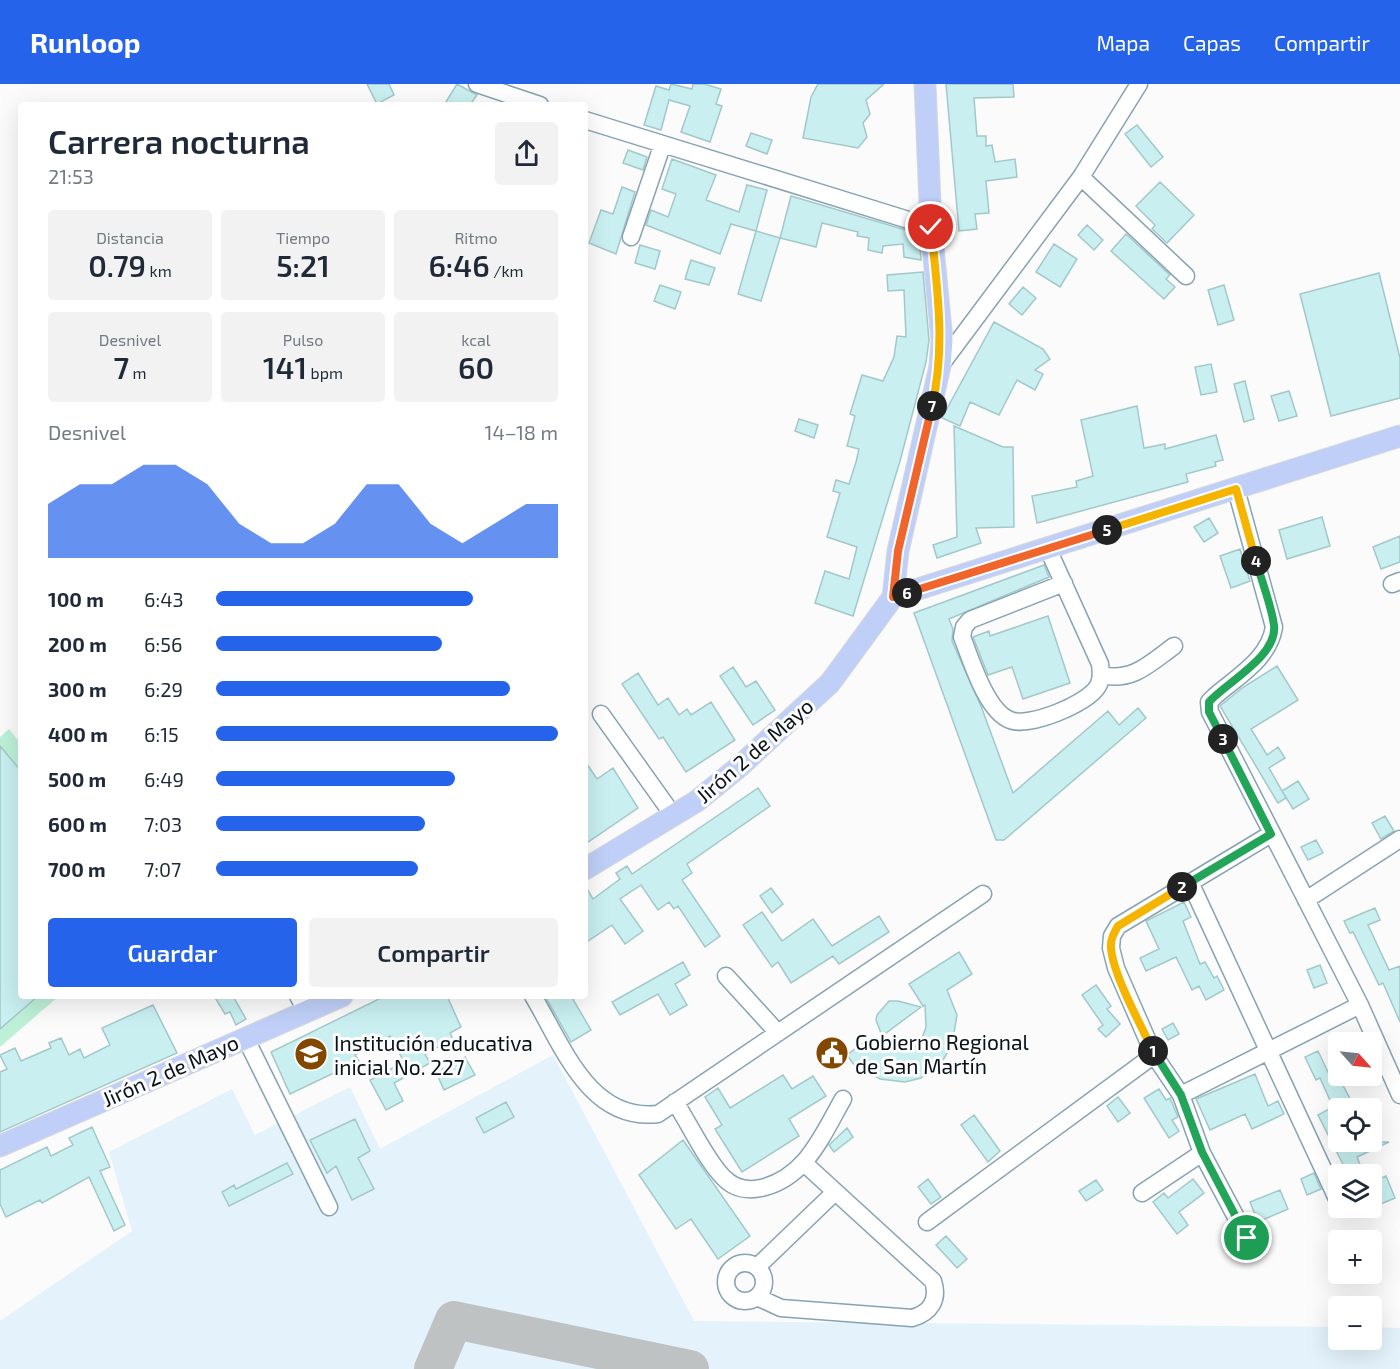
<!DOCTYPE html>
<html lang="es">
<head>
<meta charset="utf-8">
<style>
	:root { --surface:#fff; --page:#f2f2f3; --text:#1f2937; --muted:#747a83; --accent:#2563eb }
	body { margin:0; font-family:"Exo 2",sans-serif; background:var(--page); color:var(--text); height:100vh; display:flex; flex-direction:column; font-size:22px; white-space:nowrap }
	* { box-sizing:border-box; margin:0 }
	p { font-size:20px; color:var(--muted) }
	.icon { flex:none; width:33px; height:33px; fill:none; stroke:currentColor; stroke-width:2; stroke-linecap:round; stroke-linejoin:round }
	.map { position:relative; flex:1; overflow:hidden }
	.panel { position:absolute; left:18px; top:18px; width:570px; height:897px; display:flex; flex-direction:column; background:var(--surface); border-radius:6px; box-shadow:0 6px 24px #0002 }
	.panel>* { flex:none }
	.needle { width:39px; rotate:117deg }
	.tools { position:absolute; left:1328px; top:948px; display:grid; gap:12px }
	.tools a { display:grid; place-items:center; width:54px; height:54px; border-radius:6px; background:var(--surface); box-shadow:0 6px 24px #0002; font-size:30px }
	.pin { position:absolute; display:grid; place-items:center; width:51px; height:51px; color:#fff; margin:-26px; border:3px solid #fff; border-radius:50%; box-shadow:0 2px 6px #0007 }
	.km { position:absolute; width:30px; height:30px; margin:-15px; border-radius:50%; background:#222; color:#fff; font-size:16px; line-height:30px; text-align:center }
	.round { display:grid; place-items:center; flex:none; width:63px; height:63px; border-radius:6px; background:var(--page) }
	.summary { display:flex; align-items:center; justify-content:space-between; height:102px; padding:0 30px }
	h1 { font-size:33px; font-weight:600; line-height:45px }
	.metrics { display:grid; grid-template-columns:repeat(3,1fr); gap:9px; height:102px; padding:6px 30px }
	.metrics div { display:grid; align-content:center; border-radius:6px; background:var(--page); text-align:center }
	.metrics b { font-size:30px; font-weight:600 }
	.metrics small { font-size:16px; font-weight:400 }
	.metrics p { font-size:16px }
	.chart { height:168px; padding:12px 30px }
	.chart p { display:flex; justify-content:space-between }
	.chart svg { width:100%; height:108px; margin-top:6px; fill:var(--accent); opacity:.7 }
	.primary-button { display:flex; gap:12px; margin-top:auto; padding:12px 30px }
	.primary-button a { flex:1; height:69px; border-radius:6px; background:var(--accent); color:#fff; font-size:24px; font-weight:600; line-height:69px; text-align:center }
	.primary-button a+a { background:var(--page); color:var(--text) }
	ul { padding:0 30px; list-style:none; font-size:20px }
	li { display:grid; grid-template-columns:96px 72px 1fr; align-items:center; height:45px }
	li i { height:15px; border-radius:8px; background:var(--accent) }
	header { display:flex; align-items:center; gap:36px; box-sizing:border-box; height:84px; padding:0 30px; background:var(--accent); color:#fff }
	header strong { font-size:28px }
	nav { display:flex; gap:33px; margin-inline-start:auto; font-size:21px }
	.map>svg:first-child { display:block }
</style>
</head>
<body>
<header>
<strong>Runloop</strong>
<nav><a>Mapa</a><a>Capas</a><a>Compartir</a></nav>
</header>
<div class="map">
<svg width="1400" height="1285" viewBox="0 0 1400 1285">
	<rect width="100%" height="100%" fill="#fbfbfb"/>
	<path fill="#e3f2fb" d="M 553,971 L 694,1237 L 1338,1243 L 1338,1256 L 1371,1256 L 1371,1243 L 1400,1244 L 1400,1285 L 0,1285 L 0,1237 L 132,1147 L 109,1068 L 232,1005 L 255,1051 L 350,1003 L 380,1065 Z"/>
	<path fill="#bdf0d7" d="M 9,645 L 21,660 L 21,912 L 59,912 L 0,963 L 0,653 Z"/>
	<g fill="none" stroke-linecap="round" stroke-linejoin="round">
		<path stroke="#bfc2c3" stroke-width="38" d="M 433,1285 L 454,1236 L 690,1285"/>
	</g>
	<path fill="#c9eff0" stroke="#a3c8c9" stroke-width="1.5" d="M 367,0 L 389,0 L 394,11 L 377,20 Z
		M 457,0 L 477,11 L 470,21 L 444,21 Z
		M 671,0 L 692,5 L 693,0 L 704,0 L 721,5 L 716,20 L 722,22 L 710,58 L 681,48 L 690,22 L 669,16 L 661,46 L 644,41 L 656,2 L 669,6 Z
		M 818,0 L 884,0 L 866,16 L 870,30 L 863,39 L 867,53 L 858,64 L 803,54 L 811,13 Z
		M 946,0 L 1013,0 L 1014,13 L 974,14 L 977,52 L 986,52 L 986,62 L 992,61 L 995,78 L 1015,75 L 1017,93 L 986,97 L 989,129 L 975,130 L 977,145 L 959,147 Z
		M 1137,41 L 1163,73 L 1151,83 L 1125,50 Z
		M 751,49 L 772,56 L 767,70 L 746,62 Z
		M 628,66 L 647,73 L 643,86 L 623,79 Z
		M 672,75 L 716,91 L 706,116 L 739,128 L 747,101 L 767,106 L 756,147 L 731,140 L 720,170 L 646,141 L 651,126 L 668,133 L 676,110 L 662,105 Z
		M 1160,98 L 1194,131 L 1167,159 L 1152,145 L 1155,141 L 1136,122 Z
		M 622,103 L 635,108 L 616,170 L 589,159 L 601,126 L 613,130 Z
		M 791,112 L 919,150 L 921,176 L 904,173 L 903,160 L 883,162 L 882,169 L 868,166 L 869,154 L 857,152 L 858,148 L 822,139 L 816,163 L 780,154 Z
		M 1087,141 L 1103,156 L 1094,166 L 1078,151 Z
		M 756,147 L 780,154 L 761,217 L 738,210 Z
		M 1126,150 L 1170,191 L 1166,195 L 1175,203 L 1164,215 L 1111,167 Z
		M 1054,160 L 1077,175 L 1060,203 L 1036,188 Z
		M 640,161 L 660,167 L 655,185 L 635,179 Z
		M 691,176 L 715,184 L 709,201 L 685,195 Z
		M 923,188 L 929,256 L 926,278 L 900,377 L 853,532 L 815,519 L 825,487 L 849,495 L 857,463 L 827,453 L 840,409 L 833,407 L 836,396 L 849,400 L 856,378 L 859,365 L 847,362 L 855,332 L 850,330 L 862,291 L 883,297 L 894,273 L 897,252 L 906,253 L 904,206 L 888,207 L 887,191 Z
		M 1379,189 L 1400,274 L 1400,314 L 1331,332 L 1300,210 Z
		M 660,201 L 681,208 L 675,225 L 654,217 Z
		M 1224,201 L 1234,236 L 1218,241 L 1208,206 Z
		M 1023,203 L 1036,214 L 1022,231 L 1009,220 Z
		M 994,238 L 1043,265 L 1050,275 L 1035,286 L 1043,290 L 1035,306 L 1017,296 L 999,331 L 970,318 L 960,342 L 942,334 Z
		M 1211,280 L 1217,308 L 1201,311 L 1195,283 Z
		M 1245,297 L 1254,335 L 1244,338 L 1234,300 Z
		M 1289,307 L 1297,332 L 1279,337 L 1271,312 Z
		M 1137,322 L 1144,364 L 1165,360 L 1165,365 L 1216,351 L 1223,376 L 1215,378 L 1216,382 L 1186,390 L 1188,398 L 1037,439 L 1032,412 L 1077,403 L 1076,397 L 1093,392 L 1081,336 Z
		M 799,335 L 818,341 L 814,354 L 795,347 Z
		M 954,342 L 1003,363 L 1013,363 L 1014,443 L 976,444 L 981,459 L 937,474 L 933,461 L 957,453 Z
		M 1322,433 L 1330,462 L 1287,475 L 1279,446 Z
		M 1209,434 L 1218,449 L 1204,458 L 1194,443 Z
		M 1400,452 L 1400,478 L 1381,485 L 1373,463 Z
		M 1240,465 L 1250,497 L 1231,504 L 1220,472 Z
		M 1044,481 L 1049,493 L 949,535 L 953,545 L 952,557 L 981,622 L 1013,709 L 1108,627 L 1119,641 L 1138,624 L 1146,634 L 1004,756 L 996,756 L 914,529 Z
		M 1048,532 L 1070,599 L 1023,615 L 1012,583 L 988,591 L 973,553 L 989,547 L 990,552 Z
		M 1277,582 L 1298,616 L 1251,645 L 1267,671 L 1278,663 L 1285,674 L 1269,684 L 1286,714 L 1278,719 L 1220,622 L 1242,604 Z
		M 733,583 L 746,603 L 756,597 L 775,626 L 753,641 L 720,592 Z
		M 638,589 L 658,621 L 668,614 L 679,631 L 687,625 L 691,631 L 711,618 L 735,656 L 686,688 L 663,653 L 659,655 L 622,600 Z
		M 0,662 L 21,687 L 21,912 L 38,912 L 0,945 Z
		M 585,677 L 597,695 L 613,684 L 638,724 L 585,760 Z
		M 1298,697 L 1309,715 L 1293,725 L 1282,707 Z
		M 758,704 L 770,722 L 687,780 L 692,789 L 682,796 L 720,852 L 705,863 L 678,822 L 674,825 L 669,818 L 658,826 L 641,801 L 620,815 L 643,847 L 625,860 L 612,841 L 585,859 L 585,801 L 593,815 L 620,795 L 616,789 L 627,782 L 632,790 Z
		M 1385,732 L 1394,747 L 1381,755 L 1372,739 Z
		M 1316,756 L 1323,769 L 1308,776 L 1301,763 Z
		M 771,804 L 783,820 L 772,829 L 760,812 Z
		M 1184,818 L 1191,833 L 1183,837 L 1200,880 L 1205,878 L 1214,894 L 1217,892 L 1224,906 L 1206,916 L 1199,902 L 1192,906 L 1176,873 L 1146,887 L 1140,874 L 1159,865 L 1146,837 Z
		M 1375,824 L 1380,836 L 1368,841 L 1389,886 L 1400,882 L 1400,938 L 1383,899 L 1379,901 L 1353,848 L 1350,849 L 1344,837 Z
		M 762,828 L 782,857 L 813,835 L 832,862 L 879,832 L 889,848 L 839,880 L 833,872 L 791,899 L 778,878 L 772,883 L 743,841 Z
		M 959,868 L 972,890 L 947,906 L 957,931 L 952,961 L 943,976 L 921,994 L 905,998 L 880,995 L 854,981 L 847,971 L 864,958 L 894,968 L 913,965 L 922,954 L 926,943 L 925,921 L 923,922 L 909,900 Z
		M 683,878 L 690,891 L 675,900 L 687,921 L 670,931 L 658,910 L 620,931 L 612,918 Z
		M 1320,881 L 1327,899 L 1314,904 L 1307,886 Z
		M 1096,901 L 1111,922 L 1107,925 L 1120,940 L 1106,953 L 1098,945 L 1103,941 L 1082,911 Z
		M 214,912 L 233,912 L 246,935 L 236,941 L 230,928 L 225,930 Z
		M 385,912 L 447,912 L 461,943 L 450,949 L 453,955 L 425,970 L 430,979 L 394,999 L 403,1017 L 386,1026 L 370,996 L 404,978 L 390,952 L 355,971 L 359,977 L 290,1010 L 271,968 Z
		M 545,912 L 571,912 L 591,946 L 571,958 Z
		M 889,917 L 898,917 L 921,923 L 882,952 L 876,936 L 877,931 Z
		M 153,921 L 177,969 L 0,1048 L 0,988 L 7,985 L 0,971 L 15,964 L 21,977 L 51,964 L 49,959 L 61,954 L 69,971 L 80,965 L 84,974 L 110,961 L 102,944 Z
		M 1173,939 L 1179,950 L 1168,956 L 1162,945 Z
		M 1318,967 L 1328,988 L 1338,983 L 1338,992 L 1355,1024 L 1338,1024 L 1338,1058 L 1389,1058 L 1357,1073 L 1364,1090 L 1348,1090 L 1318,1031 L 1333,1023 L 1320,994 L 1316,996 L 1305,973 Z
		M 465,973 L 475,991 L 444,1006 L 436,988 Z
		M 1255,990 L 1268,1022 L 1278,1017 L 1284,1030 L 1252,1045 L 1245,1030 L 1210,1046 L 1196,1015 Z
		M 783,991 L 792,1005 L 813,992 L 826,1012 L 789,1035 L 799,1052 L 742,1088 L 715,1045 L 722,1041 L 705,1013 L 718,1004 L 730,1024 Z
		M 1159,1005 L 1166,1016 L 1170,1014 L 1178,1033 L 1172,1036 L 1179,1047 L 1169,1054 L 1144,1014 Z
		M 1118,1013 L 1130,1029 L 1118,1038 L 1107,1022 Z
		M 506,1018 L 514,1033 L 484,1049 L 476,1034 Z
		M 974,1031 L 1000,1067 L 988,1078 L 961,1041 Z
		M 355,1035 L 370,1067 L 358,1074 L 374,1105 L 352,1116 L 336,1082 L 327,1089 L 310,1056 Z
		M 92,1043 L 110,1083 L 100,1087 L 125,1141 L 114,1147 L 89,1093 L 42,1119 L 40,1116 L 6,1133 L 0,1120 L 0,1086 L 47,1063 L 51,1072 L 73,1061 L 69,1054 Z
		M 847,1044 L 853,1053 L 834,1068 L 829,1061 Z
		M 683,1056 L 750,1152 L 718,1175 L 691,1135 L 676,1145 L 639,1091 Z
		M 287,1079 L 293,1090 L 229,1122 L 222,1108 L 234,1101 L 236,1105 Z
		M 1314,1089 L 1321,1105 L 1307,1111 L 1301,1095 Z
		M 1386,1092 L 1395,1114 L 1371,1124 L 1371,1099 Z
		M 928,1095 L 941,1113 L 931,1120 L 918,1103 Z
		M 1193,1095 L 1204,1109 L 1179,1128 L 1188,1141 L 1177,1150 L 1153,1118 L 1164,1109 L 1168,1114 Z
		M 1096,1096 L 1103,1106 L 1086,1117 L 1079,1107 Z
		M 1280,1106 L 1288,1125 L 1258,1138 L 1250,1118 Z
		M 946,1152 L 967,1175 L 957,1184 L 936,1161 Z"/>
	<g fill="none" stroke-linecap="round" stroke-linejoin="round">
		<g stroke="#87a3b3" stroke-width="19">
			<path id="minor" d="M 477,0 L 540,21
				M 585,36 L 931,143
				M 1081,93 L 1186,192
				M 631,153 L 662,62
				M 940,282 L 1081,93 L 1139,0
				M 1236,405 L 1274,543 C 1269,575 1238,592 1215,612 L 1209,618 L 1210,628 L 1360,921 L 1400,1011
				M 1048,465 L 1100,580 C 1101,588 1102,595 1098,602 C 1088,620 1028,644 1010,636 C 986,627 971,575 962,553 L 964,543 L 970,536 L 1064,499
				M 1392,500 L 1400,497
				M 1101,591 C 1133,598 1149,580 1174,562
				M 601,630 L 673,731
				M 1190,798 L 1338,1117
				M 1306,816 L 1400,755
				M 726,892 L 778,949
				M 298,912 L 306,926
				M 533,912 C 563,962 589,1038 658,1030 L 983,810
				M 245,953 L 329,1123
				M 1181,1011 L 1360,921
				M 675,1018 C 689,1039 706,1076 723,1093 C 746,1118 784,1100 804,1078 C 820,1060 831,1036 843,1015
				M 1142,1109 L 1202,1069
				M 927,1138 L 1154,971
				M 1247,1154 L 1202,1069 L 1181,1011 L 1154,971 L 1116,884 L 1111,864 L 1112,852 L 1118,842 L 1271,750
				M726 1198a19 19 0 1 1 38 0a19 19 0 1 1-38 0Z
				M 757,1183 L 834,1109
				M 757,1213 L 781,1224 L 912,1234 C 931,1229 939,1215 933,1197 L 804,1079"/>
		</g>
		<g stroke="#d7d9da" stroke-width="23">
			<path id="major" d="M 893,513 L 1400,352
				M 585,785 L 697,717 L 740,682 L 830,599 L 893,513 L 898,467 L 940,282 L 942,256 L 931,143 L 925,0
				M 0,1062 L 342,912"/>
		</g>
		<use href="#minor" stroke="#fff" stroke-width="16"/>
		<use href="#major" stroke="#bfcff7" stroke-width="21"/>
	</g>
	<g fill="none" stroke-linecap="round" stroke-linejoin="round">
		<g stroke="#fff" stroke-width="12">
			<path id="split-1" d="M 1153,967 L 1181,1011 L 1202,1068 L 1247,1154"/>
		</g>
		<g stroke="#fff" stroke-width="12">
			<path id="split-2" d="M 1153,967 C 1141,941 1113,891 1111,864 C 1110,856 1114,849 1118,842 L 1182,803"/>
		</g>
		<g stroke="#fff" stroke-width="12">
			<path id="split-3" d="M 1182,803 L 1271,750 L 1223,655"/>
		</g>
		<g stroke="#fff" stroke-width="12">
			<path id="split-4" d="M 1223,655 L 1209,628 L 1209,618 C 1227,598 1278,572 1274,541 C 1271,520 1262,498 1256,477"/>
		</g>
		<g stroke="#fff" stroke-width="12">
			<path id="split-5" d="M 1107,446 L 1236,405 L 1256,477"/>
		</g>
		<g stroke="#fff" stroke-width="12">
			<path id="split-6" d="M 907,509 L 1107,446"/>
		</g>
		<g stroke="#fff" stroke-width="12">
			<path id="split-7" d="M 907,509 L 893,513 L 898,467 L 932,322"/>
		</g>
		<g stroke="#fff" stroke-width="12">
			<path id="split-8" d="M 931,143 C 937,204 946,262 932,322"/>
		</g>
		<use href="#split-1" stroke="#22a559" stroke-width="8"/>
		<use href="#split-2" stroke="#f5b400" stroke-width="8"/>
		<use href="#split-3" stroke="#22a559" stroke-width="8"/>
		<use href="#split-4" stroke="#22a559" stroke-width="8"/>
		<use href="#split-5" stroke="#f5b400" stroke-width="8"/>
		<use href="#split-6" stroke="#f0652b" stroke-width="8"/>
		<use href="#split-7" stroke="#f0652b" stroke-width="8"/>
		<use href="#split-8" stroke="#f5b400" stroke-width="8"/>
	</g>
	<defs>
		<g id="civic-disc" transform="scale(1.725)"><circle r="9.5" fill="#824700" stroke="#fbfbfb"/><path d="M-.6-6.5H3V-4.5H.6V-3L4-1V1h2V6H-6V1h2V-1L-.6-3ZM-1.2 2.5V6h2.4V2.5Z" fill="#fff"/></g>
		<g id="school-disc" transform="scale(1.725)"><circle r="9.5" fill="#824700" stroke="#fbfbfb"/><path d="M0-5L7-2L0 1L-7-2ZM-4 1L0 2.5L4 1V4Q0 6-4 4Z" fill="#fff"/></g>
	</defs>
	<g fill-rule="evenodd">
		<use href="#civic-disc" x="832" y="969"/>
		<use href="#school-disc" x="311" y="970"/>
	</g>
	<g text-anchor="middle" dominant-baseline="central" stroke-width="6" stroke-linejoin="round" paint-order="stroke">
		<g font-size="21" fill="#071117" stroke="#fbfbfb">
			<text transform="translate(754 666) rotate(-41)">Jirón 2 de Mayo</text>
			<text transform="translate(170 986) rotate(-24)">Jirón 2 de Mayo</text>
		</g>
		<g font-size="21" fill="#071117" stroke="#fbfbfb" text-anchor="start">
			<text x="855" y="957">Gobierno Regional<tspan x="855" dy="24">de San Martín</tspan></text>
			<text x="334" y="958">Institución educativa<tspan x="334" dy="24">inicial No. 227</tspan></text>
		</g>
	</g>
</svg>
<div class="tools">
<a><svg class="needle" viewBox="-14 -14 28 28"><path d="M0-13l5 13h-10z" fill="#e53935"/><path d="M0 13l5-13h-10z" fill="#747a83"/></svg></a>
<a><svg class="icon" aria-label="locate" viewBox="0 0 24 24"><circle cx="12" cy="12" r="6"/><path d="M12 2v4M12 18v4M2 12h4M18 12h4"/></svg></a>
<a><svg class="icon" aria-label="layers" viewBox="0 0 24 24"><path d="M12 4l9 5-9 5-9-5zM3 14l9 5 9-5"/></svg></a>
<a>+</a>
<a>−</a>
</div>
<div class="pin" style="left:1247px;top:1154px;background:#1e9e55"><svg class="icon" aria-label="arrive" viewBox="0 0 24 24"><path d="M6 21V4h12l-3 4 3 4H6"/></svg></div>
<div class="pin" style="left:931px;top:143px;background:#d93025"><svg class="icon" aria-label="check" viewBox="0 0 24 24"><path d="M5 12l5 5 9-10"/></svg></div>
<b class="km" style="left:1153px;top:967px">1</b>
<b class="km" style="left:1182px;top:803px">2</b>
<b class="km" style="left:1223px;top:655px">3</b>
<b class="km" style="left:1256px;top:477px">4</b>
<b class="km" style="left:1107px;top:446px">5</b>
<b class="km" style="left:907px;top:509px">6</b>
<b class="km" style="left:932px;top:322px">7</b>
<section class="panel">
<div class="summary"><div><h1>Carrera nocturna</h1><p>21:53</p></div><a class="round"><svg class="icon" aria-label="share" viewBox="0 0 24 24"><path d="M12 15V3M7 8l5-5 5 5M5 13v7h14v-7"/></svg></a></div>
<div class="metrics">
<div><p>Distancia</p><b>0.79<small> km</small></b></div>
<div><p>Tiempo</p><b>5:21</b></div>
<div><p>Ritmo</p><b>6:46<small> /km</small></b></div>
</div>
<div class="metrics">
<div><p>Desnivel</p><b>7<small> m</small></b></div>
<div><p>Pulso</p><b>141<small> bpm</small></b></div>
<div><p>kcal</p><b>60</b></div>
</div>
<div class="chart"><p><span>Desnivel</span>14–18 m</p>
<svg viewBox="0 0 160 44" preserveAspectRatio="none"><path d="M0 44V22L10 14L20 14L30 6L40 6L50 14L60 30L70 38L80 38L90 30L100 14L110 14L120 30L130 38L140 30L150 22L160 22V44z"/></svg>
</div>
<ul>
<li><b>100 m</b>6:43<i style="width:75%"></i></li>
<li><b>200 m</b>6:56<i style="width:66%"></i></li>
<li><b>300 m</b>6:29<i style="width:86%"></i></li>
<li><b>400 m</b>6:15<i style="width:100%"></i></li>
<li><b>500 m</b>6:49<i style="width:70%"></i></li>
<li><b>600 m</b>7:03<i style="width:61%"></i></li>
<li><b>700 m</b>7:07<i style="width:59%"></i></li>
</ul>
<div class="primary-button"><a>Guardar</a><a>Compartir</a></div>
</section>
</div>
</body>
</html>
